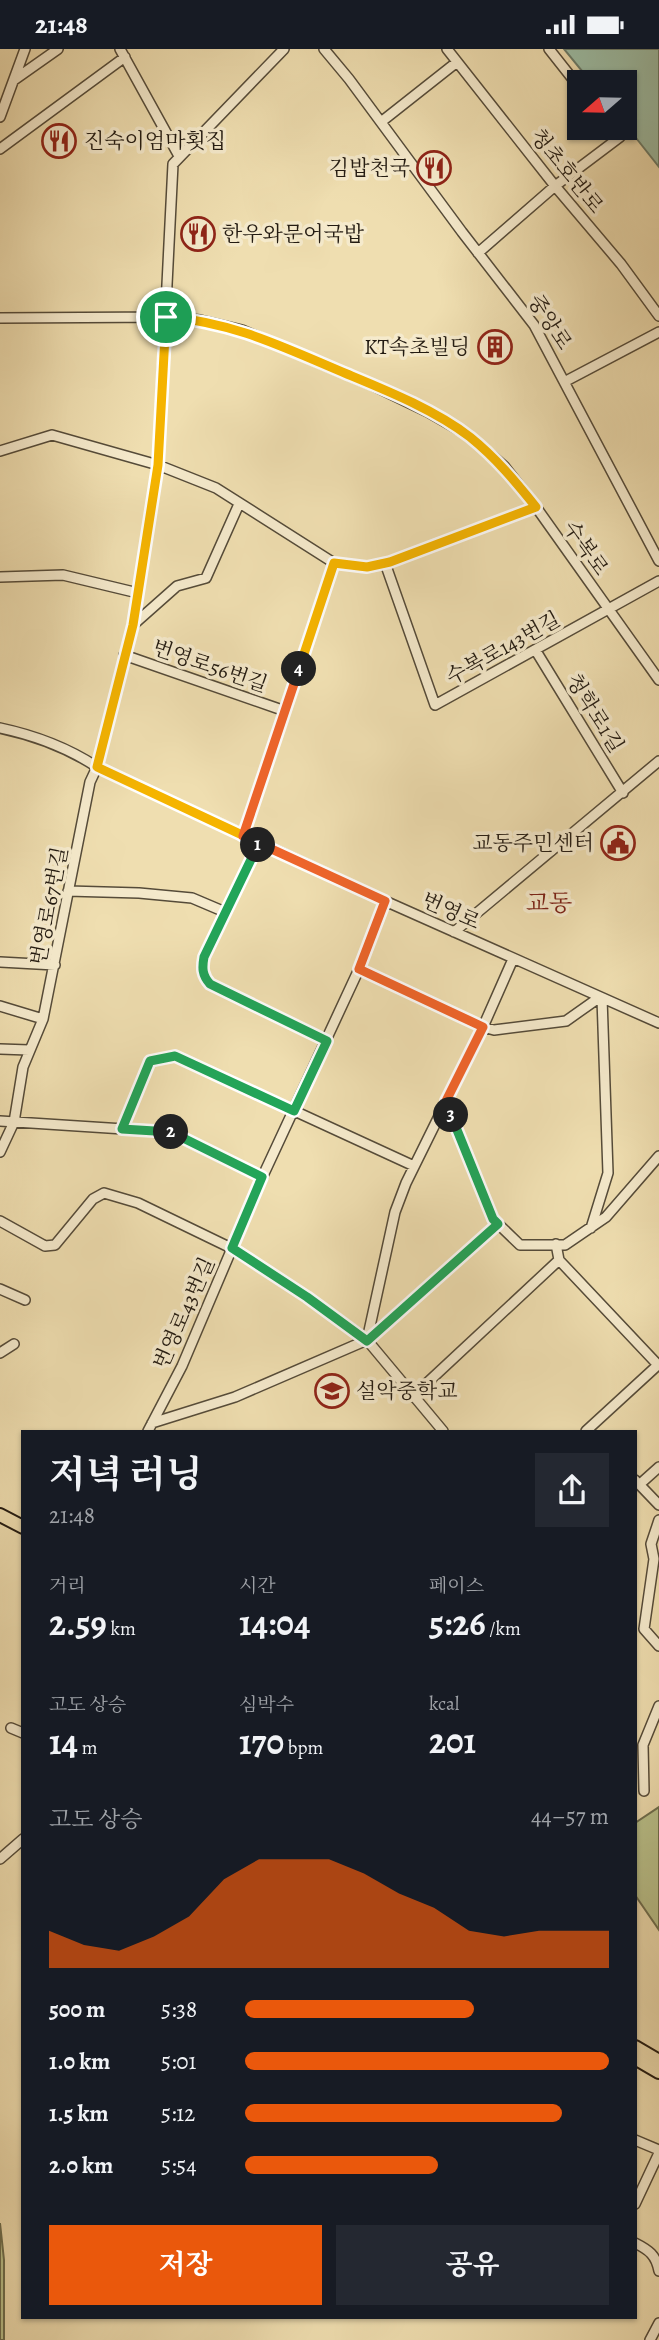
<!DOCTYPE html>
<html lang="ko">
<head>
<meta charset="utf-8">
<style>
	:root { --surface:#171b24; --page:#242831; --text:#f1f3f6; --muted:#9ea1a6; --accent:#ea580c }
	body { margin:0; font-family:Alegreya,"Noto Serif KR",serif; background:var(--page); color:var(--text); height:100vh; display:flex; flex-direction:column; font-size:26px; white-space:nowrap }
	* { box-sizing:border-box; margin:0 }
	p { font-size:23px; color:var(--muted) }
	.icon { flex:none; width:38px; height:38px; fill:none; stroke:currentColor; stroke-width:2; stroke-linecap:round; stroke-linejoin:round }
	.map { position:relative; flex:1; overflow:hidden }
	.panel { position:absolute; left:21px; top:1381px; width:616px; height:889px; display:flex; flex-direction:column; background:var(--surface); border-radius:0px; box-shadow:0 2px 5px #0004 }
	.panel>* { flex:none }
	.needle { width:46px; rotate:250deg }
	.tools { position:absolute; left:567px; top:21px; display:grid; gap:14px }
	.tools a { display:grid; place-items:center; width:70px; height:70px; border-radius:0px; background:var(--surface); box-shadow:0 2px 5px #0004; font-size:35px }
	.pin { position:absolute; display:grid; place-items:center; width:60px; height:60px; color:#fff; margin:-30px; border:4px solid #fff; border-radius:50%; box-shadow:0 2px 7px #0007 }
	.km { position:absolute; width:35px; height:35px; margin:-18px; border-radius:50%; background:#222; color:#fff; font-size:19px; line-height:35px; text-align:center }
	.round { display:grid; place-items:center; flex:none; width:74px; height:74px; border-radius:0px; background:var(--page) }
	.overview { display:flex; align-items:center; justify-content:space-between; height:119px; padding:0 28px }
	h1 { font-size:38px; font-weight:700; line-height:52px }
	.metrics { display:grid; grid-template-columns:repeat(3,1fr); gap:10px; height:119px; padding:7px 28px }
	.metrics div { display:grid; align-content:center }
	.metrics b { font-size:35px; font-weight:700 }
	.metrics small { font-size:19px; font-weight:400 }
	.metrics p { font-size:19px }
	.chart { height:196px; padding:14px 28px }
	.chart p { display:flex; justify-content:space-between }
	.chart svg { width:100%; height:126px; margin-top:7px; fill:var(--accent); opacity:.7 }
	.cta { display:flex; gap:14px; margin-top:auto; padding:14px 28px }
	.cta a { flex:1; height:80px; border-radius:0px; background:var(--accent); color:#fff; font-size:28px; font-weight:700; line-height:80px; text-align:center }
	.cta a+a { background:var(--page); color:var(--text) }
	ul { padding:0 28px; list-style:none; font-size:23px }
	li { display:grid; grid-template-columns:112px 84px 1fr; align-items:center; height:52px }
	li i { height:18px; border-radius:9px; background:var(--accent) }
	.status { display:flex; justify-content:space-between; align-items:center; height:49px; padding:0 35px; background:var(--surface); direction:ltr }
	.status svg { height:19px; fill:currentColor }
	.map>svg:first-child { display:block }
</style>
</head>
<body>
<div class="status"><b>21:48</b><svg viewBox="0 0 49 12"><path d="M0 12V9h3v3zM5 12V6h3v6zM10 12V3h3v9zM15 12V0h3v12zM26 1h20v11H26zM47 4h2v5h-2z"/></svg></div>
<div class="map">
<svg width="659" height="2291" viewBox="0 0 659 2291">
	<rect width="100%" height="100%" fill="#efdeb0"/>
	<filter id="stains"><feTurbulence type="fractalNoise" baseFrequency=".00286" numOctaves="4"/><feColorMatrix values="0 0 0 0 .2 0 0 0 0 .09 0 0 0 0 .02 0 0 0 .5 -.17"/></filter>
	<radialGradient id="worn" r=".72"><stop offset=".6" stop-color="#630" stop-opacity="0"/><stop offset="1" stop-color="#630" stop-opacity=".3"/></radialGradient>
	<path fill="#b9c18b" stroke="#6e6e4e" stroke-width="2" d="M 659,1758 L 659,1881 L 635,1846 L 635,1774 Z
		M 0,2174 L 4,2211 L 4,2291 L 0,2291 Z"/>
	<path fill="#9cbda5" stroke="#6b7c6a" stroke-width="2" d="M 564,0 L 659,0 L 659,118 L 625,75 L 625,33 L 591,33 Z"/>
	<g fill="none" stroke-linecap="round" stroke-linejoin="round">
		<g stroke="#554b39" stroke-width="12">
			<path id="minor" d="M 120,0 L 179,107
				M 324,0 L 349,30 L 462,183 L 534,276 L 659,512
				M 447,0 L 555,137 L 621,215 L 659,267
				M 549,0 L 579,38
				M 14,31 L 58,0
				M 0,68 L 25,0
				M 381,73 L 457,13
				M 0,100 L 125,8
				M 478,204 L 555,137 L 620,88 L 612,79
				M 0,269 L 166,268 L 200,271 L 242,281 L 372,336 L 428,363 L 468,386 L 504,417 L 536,458 L 659,631
				M 566,332 L 659,283
				M 0,402 L 52,386 L 158,416 L 216,439 L 334,514 L 367,518 L 390,513 L 536,458
				M 385,514 L 435,656 L 659,532
				M 0,528 L 63,526 L 138,544
				M 133,576 L 177,537 L 206,529 L 239,455
				M 536,602 L 623,744
				M 124,606 L 285,662
				M 0,679 C 33,686 68,699 97,718 L 385,852 L 659,974
				M 243,787 L 334,514
				M 259,794 L 204,908 C 202,919 202,926 210,935 L 327,992
				M 68,842 L 139,844 L 192,849 L 225,863
				M 454,883 L 659,712
				M 0,913 L 55,916
				M 359,920 L 483,978 L 494,981 L 566,972 L 600,948
				M 0,957 L 43,970
				M 0,1000 L 29,1001
				M 446,1053 L 493,1170 L 520,1196 L 565,1196 L 606,1168 L 659,1107
				M 0,1072 L 170,1083 L 262,1128
				M 122,1080 L 150,1012 L 175,1007 L 414,1117
				M 0,1103 L 14,1073 L 23,1018 L 43,970 L 90,733 L 97,718 L 133,576 L 158,416 L 173,115 L 284,0
				M 0,1172 L 45,1197 L 55,1196 L 93,1150 L 104,1144 L 138,1154 L 231,1199 L 307,1248 L 367,1291 L 443,1382
				M 591,1179 L 608,1124 L 602,949
				M 559,1211 L 658,1316
				M 0,1240 L 25,1251
				M 367,1291 L 395,1163 L 406,1134 L 483,978 L 513,910
				M 0,1304 L 14,1295
				M 412,1348 L 559,1211 L 556,1195
				M 152,1374 L 235,1348 L 367,1291 L 498,1175
				M 148,1382 L 182,1317 L 261,1131 L 359,920 L 385,852
				M 586,1382 L 659,1315
				M 635,1431 L 659,1456
				M 640,1435 L 659,1418
				M 659,1471 L 651,1495 L 654,1510 L 644,1580 L 659,1597
				M 11,1679 L 23,1684
				M 644,1742 L 643,1696 L 659,1657
				M 0,1810 L 23,1790
				M 635,2091 L 659,2101
				M 635,2155 L 659,2104
				M 635,2194 C 649,2201 656,2206 659,2222
				M 650,2291 L 659,2274"/>
		</g>
		<g stroke="#221a11" stroke-width="16">
			<path id="major" d="M 0,1466 L 23,1478
				M 635,1998 L 659,2012
				M 635,2009 L 659,2023"/>
		</g>
		<use href="#minor" stroke="#f5eacc" stroke-width="9"/>
		<use href="#major" stroke="#efdeb0" stroke-width="12"/>
	</g>
	<g fill="none" stroke-linecap="round" stroke-linejoin="round">
		<g stroke="#fff" stroke-width="14">
			<path id="split-1" d="M 166,268 L 158,416 L 133,576 L 97,718 L 259,794 L 258,796"/>
		</g>
		<g stroke="#fff" stroke-width="14">
			<path id="split-2" d="M 171,1083 L 122,1080 L 150,1012 L 175,1007 L 294,1062 L 327,992 L 210,935 C 202,926 202,919 204,908 L 258,796"/>
		</g>
		<g stroke="#fff" stroke-width="14">
			<path id="split-3" d="M 171,1083 L 262,1128 L 232,1199 L 307,1248 L 367,1292 L 498,1175 L 493,1170 L 451,1066"/>
		</g>
		<g stroke="#fff" stroke-width="14">
			<path id="split-4" d="M 299,620 L 243,787 L 385,852 L 359,920 L 483,978 L 446,1052 L 451,1066"/>
		</g>
		<g stroke="#fff" stroke-width="14">
			<path id="split-5" d="M 166,268 C 234,273 285,299 347,325 C 388,342 435,361 470,388 C 496,409 515,432 536,458 L 390,513 L 367,518 L 334,514 L 299,620"/>
		</g>
		<use href="#split-1" stroke="#f5b400" stroke-width="9"/>
		<use href="#split-2" stroke="#22a559" stroke-width="9"/>
		<use href="#split-3" stroke="#22a559" stroke-width="9"/>
		<use href="#split-4" stroke="#f0652b" stroke-width="9"/>
		<use href="#split-5" stroke="#f5b400" stroke-width="9"/>
	</g>
	<defs>
		<g id="restaurant-ring" transform="scale(1.75)"><circle r="9.5" fill="#f5eacc" stroke="#8f2418" stroke-width="1.5"/><path d="M-5-6h1v4h1v-4h1v4h1v-4h1v5L-1.5 .5V6h-2V.5L-5-1ZM5-6V6H3V1.5H1.5Q1.5-4 5-6Z" fill="#8f2418"/></g>
		<g id="building-ring" transform="scale(1.75)"><circle r="9.5" fill="#f5eacc" stroke="#8f2418" stroke-width="1.5"/><path d="M-4-6H4V6H1V3H-1V6H-4ZM-2.5-4.3h1.7v1.8h-1.7ZM.8-4.3h1.7v1.8H.8ZM-2.5-1h1.7V.8h-1.7ZM.8-1h1.7V.8H.8Z" fill="#8f2418"/></g>
		<g id="civic-ring" transform="scale(1.75)"><circle r="9.5" fill="#f5eacc" stroke="#8f2418" stroke-width="1.5"/><path d="M-.6-6.5H3V-4.5H.6V-3L4-1V1h2V6H-6V1h2V-1L-.6-3ZM-1.2 2.5V6h2.4V2.5Z" fill="#8f2418"/></g>
		<g id="school-ring" transform="scale(1.75)"><circle r="9.5" fill="#f5eacc" stroke="#8f2418" stroke-width="1.5"/><path d="M0-5L7-2L0 1L-7-2ZM-4 1L0 2.5L4 1V4Q0 6-4 4Z" fill="#8f2418"/></g>
	</defs>
	<g fill-rule="evenodd">
		<use href="#restaurant-ring" x="59" y="92"/>
		<use href="#restaurant-ring" x="434" y="119"/>
		<use href="#restaurant-ring" x="198" y="185"/>
		<use href="#building-ring" x="495" y="298"/>
		<use href="#civic-ring" x="618" y="794"/>
		<use href="#school-ring" x="332" y="1342"/>
	</g>
	<g text-anchor="middle" dominant-baseline="central" stroke-width="7" stroke-linejoin="round" paint-order="stroke">
		<g font-size="21" fill="#221a11" stroke="#f5eacc" text-anchor="start">
			<text x="84" y="92">진숙이엄마횟집</text>
			<text x="410" y="119" text-anchor="end">김밥천국</text>
			<text x="222" y="185">한우와문어국밥</text>
			<text x="470" y="298" text-anchor="end">KT속초빌딩</text>
			<text x="594" y="794" text-anchor="end">교동주민센터</text>
			<text x="356" y="1342">설악중학교</text>
		</g>
		<g font-size="21" fill="#221a11" stroke="#f5eacc">
			<text transform="translate(567 122) rotate(51)">청초호반로</text>
			<text transform="translate(550 273) rotate(57)">중앙로</text>
			<text transform="translate(586 499) rotate(55)">수복로</text>
			<text transform="translate(503 599) rotate(-29)">수복로143번길</text>
			<text transform="translate(210 617) rotate(19)">번영로56번길</text>
			<text transform="translate(595 664) rotate(58)">청학로1길</text>
			<text transform="translate(49 857) rotate(-79)">번영로67번길</text>
			<text transform="translate(451 862) rotate(24)">번영로</text>
			<text transform="translate(184 1264) rotate(-66)">번영로43번길</text>
		</g>
		<g font-size="24" fill="#7a1f14" stroke="#f5eacc">
			<text x="549" y="854">교동</text>
		</g>
	</g>
	<rect width="100%" height="100%" filter="url(#stains)"/>
	<rect width="100%" height="100%" fill="url(#worn)"/>
</svg>
<div class="tools">
<a><svg class="needle" viewBox="-14 -14 28 28"><path d="M0-13l5 13h-10z" fill="#e53935"/><path d="M0 13l5-13h-10z" fill="#9ea1a6"/></svg></a>
</div>
<div class="pin" style="left:166px;top:268px;background:#1e9e55"><svg class="icon" aria-label="arrive" viewBox="0 0 24 24"><path d="M6 21V4h12l-3 4 3 4H6"/></svg></div>
<b class="km" style="left:258px;top:796px">1</b>
<b class="km" style="left:171px;top:1083px">2</b>
<b class="km" style="left:451px;top:1066px">3</b>
<b class="km" style="left:299px;top:620px">4</b>
<section class="panel">
<div class="overview"><div><h1>저녁 러닝</h1><p>21:48</p></div><a class="round"><svg class="icon" aria-label="share" viewBox="0 0 24 24"><path d="M12 15V3M7 8l5-5 5 5M5 13v7h14v-7"/></svg></a></div>
<div class="metrics">
<div><p>거리</p><b>2.59<small> km</small></b></div>
<div><p>시간</p><b>14:04</b></div>
<div><p>페이스</p><b>5:26<small> /km</small></b></div>
</div>
<div class="metrics">
<div><p>고도 상승</p><b>14<small> m</small></b></div>
<div><p>심박수</p><b>170<small> bpm</small></b></div>
<div><p>kcal</p><b>201</b></div>
</div>
<div class="chart"><p><span>고도 상승</span>44–57 m</p>
<svg viewBox="0 0 160 44" preserveAspectRatio="none"><path d="M0 44V31L10 36L20 38L30 33L40 26L50 13L60 6L70 6L80 6L90 11L100 18L110 23L120 31L130 33L140 31L150 31L160 31V44z"/></svg>
</div>
<ul>
<li><b>500 m</b>5:38<i style="width:63%"></i></li>
<li><b>1.0 km</b>5:01<i style="width:100%"></i></li>
<li><b>1.5 km</b>5:12<i style="width:87%"></i></li>
<li><b>2.0 km</b>5:54<i style="width:53%"></i></li>
</ul>
<div class="cta"><a>저장</a><a>공유</a></div>
</section>
</div>
</body>
</html>
